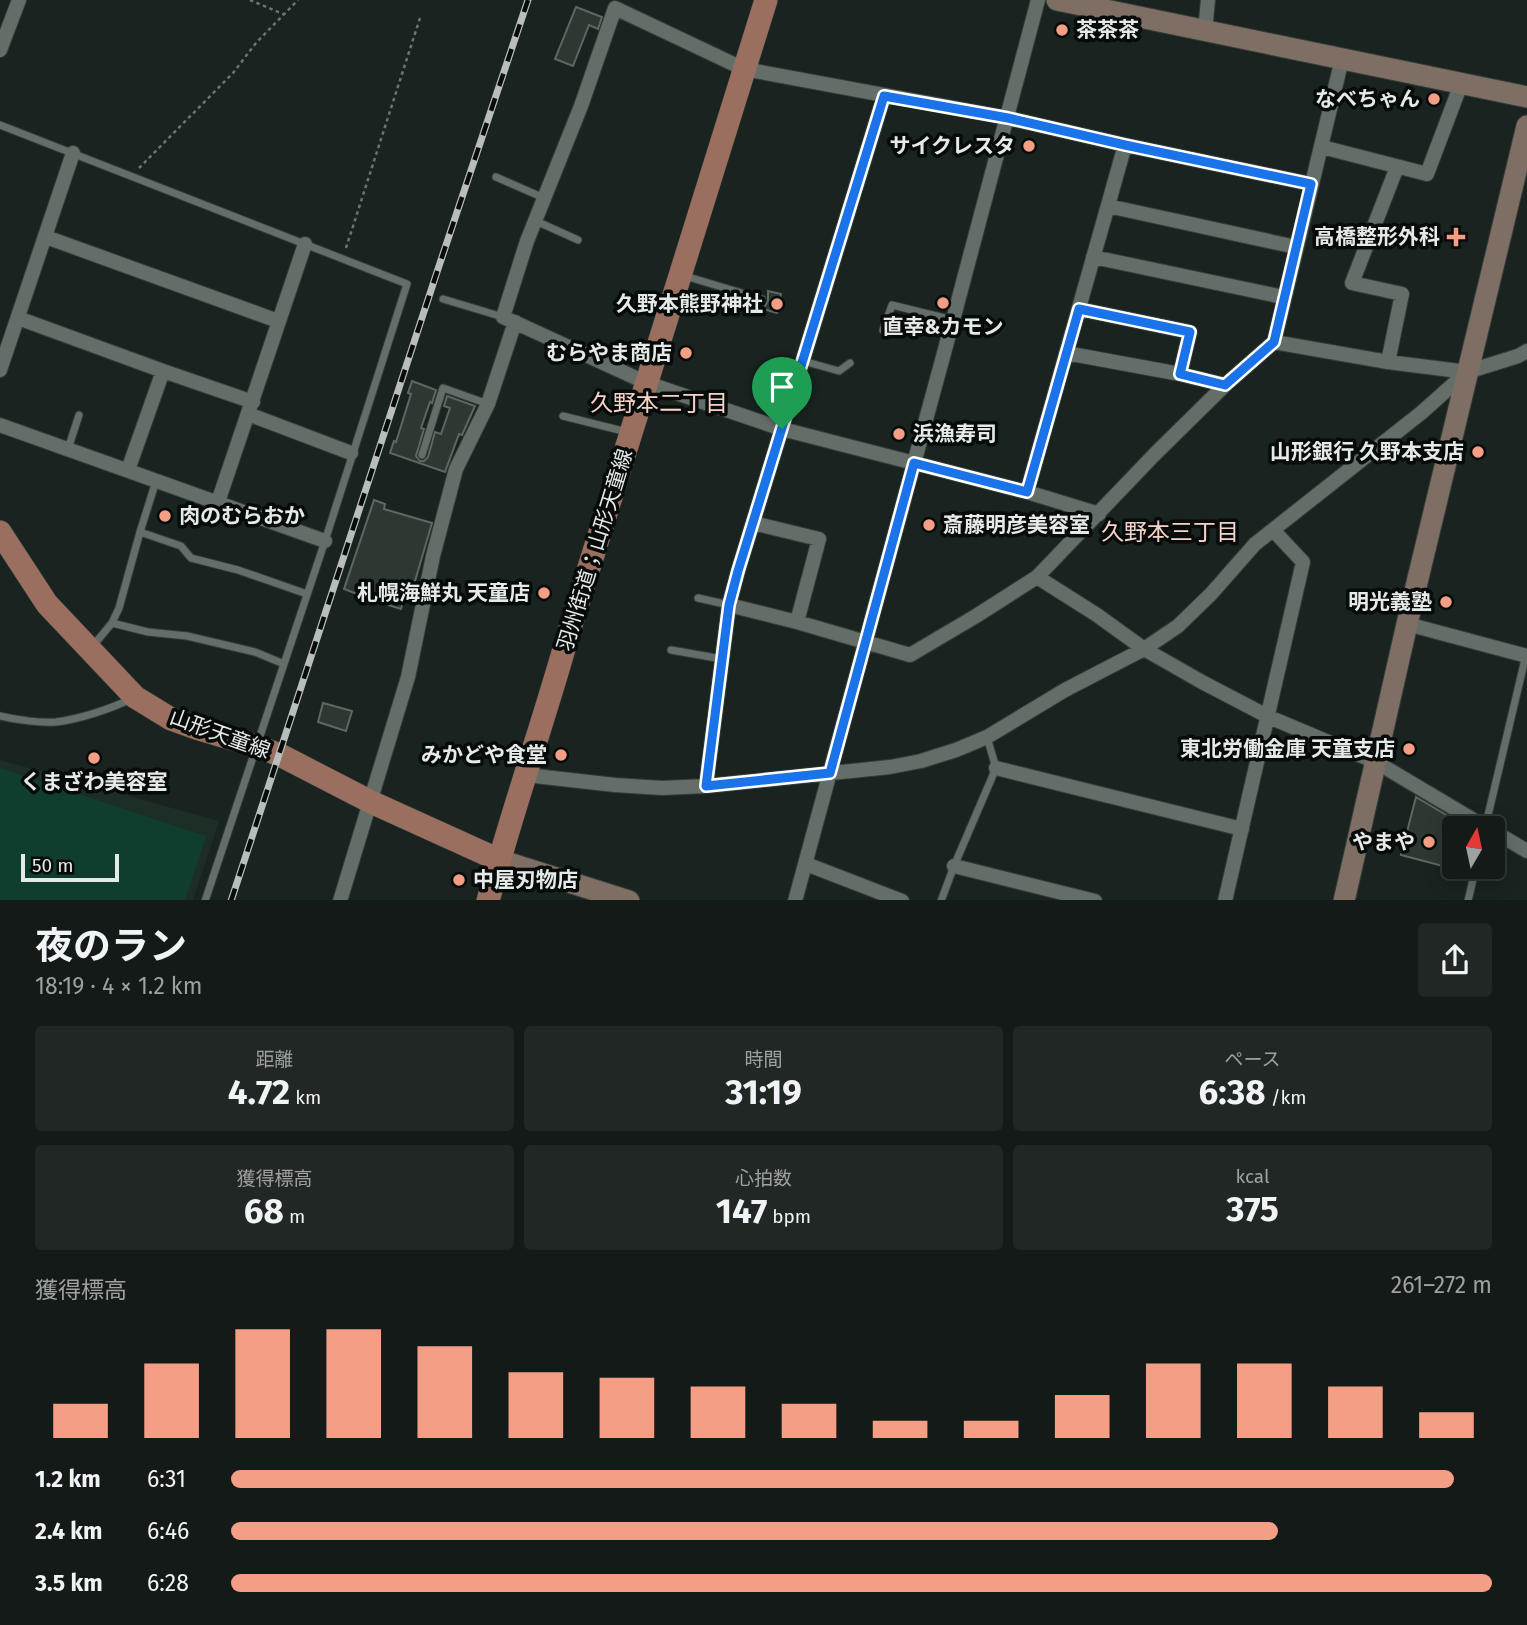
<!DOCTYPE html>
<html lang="ja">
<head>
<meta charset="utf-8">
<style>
	:root { --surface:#131a17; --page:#202724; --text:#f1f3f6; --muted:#9da1a1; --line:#323836; --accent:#f49e86 }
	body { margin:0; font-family:"Fira Sans","Noto Sans JP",sans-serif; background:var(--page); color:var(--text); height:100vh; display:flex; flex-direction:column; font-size:26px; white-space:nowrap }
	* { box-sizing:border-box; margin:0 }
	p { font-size:23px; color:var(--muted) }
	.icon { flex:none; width:38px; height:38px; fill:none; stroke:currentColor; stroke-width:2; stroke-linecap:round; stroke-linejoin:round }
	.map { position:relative; height:900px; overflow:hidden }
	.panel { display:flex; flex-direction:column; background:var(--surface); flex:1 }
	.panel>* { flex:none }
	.needle { width:46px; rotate:9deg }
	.controls { position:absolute; left:1442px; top:816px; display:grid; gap:14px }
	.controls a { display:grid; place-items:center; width:63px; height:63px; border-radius:7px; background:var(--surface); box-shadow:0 4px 18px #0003,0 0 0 2px var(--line); font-size:35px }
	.scale { position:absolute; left:21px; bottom:18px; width:98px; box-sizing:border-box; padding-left:7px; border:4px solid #e4eae8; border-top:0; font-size:19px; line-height:24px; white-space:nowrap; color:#e4eae8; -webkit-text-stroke:5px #070b09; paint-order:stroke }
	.pin { position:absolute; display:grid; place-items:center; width:60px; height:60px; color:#fff; margin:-72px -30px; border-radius:50% 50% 50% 0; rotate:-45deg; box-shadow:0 0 7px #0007 }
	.pin .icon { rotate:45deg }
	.round { display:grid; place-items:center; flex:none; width:74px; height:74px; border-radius:7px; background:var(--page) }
	.summary { display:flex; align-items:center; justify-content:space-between; height:119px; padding:0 35px }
	h1 { font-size:38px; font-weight:700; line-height:52px }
	.metrics { display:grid; grid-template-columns:repeat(3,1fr); gap:10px; height:119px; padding:7px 35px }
	.metrics div { display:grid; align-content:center; border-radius:7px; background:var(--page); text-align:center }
	.metrics b { font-size:35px; font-weight:700 }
	.metrics small { font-size:19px; font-weight:400 }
	.metrics p { font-size:19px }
	.chart { height:196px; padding:14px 35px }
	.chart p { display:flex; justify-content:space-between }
	.chart svg { width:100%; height:126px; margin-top:7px; stroke:var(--accent); stroke-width:6 }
	ul { padding:0 35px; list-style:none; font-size:23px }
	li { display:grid; grid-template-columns:112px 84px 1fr; align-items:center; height:52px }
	li i { height:18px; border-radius:9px; background:var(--accent) }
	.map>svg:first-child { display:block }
</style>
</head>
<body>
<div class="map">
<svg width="1527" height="901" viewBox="0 0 1527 901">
	<rect width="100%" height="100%" fill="#19231f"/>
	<path fill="#1d2e27" d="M 0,760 L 219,821 L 193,900 L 0,900 Z"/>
	<path fill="#0f3e2f" d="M 0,768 L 206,836 L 185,900 L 0,900 Z"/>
	<path fill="#2e3833" stroke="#5d6863" stroke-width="2" d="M 576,7 L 602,17 L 598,29 L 589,25 L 573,66 L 555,59 Z
		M 768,291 L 781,294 L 777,313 L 763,309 L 768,301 Z
		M 412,381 L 436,390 L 432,403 L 430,402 L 421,428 L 424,429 L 416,456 L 420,461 L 424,461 L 428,457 L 435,432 L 441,434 L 450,408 L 444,406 L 447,396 L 475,406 L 462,435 L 459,434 L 445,472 L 390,453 L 394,441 L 396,442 L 411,394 L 408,393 Z
		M 374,500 L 385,504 L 384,509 L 432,523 L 413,588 L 408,586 L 401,609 L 362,597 L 362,596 L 344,589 Z
		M 323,703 L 352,711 L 346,731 L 318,722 Z
		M 1416,797 L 1468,828 L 1454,828 L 1454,869 L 1401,855 Z"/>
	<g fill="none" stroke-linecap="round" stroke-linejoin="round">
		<g stroke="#363d3a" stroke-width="9">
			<path id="lane" d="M 0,125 L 407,284 L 325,541 L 205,901
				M 496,177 L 544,198
				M 536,221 L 578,240
				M 685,276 L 762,299
				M 443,299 L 503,317
				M 883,330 L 892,305 L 953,320
				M 803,361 L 839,371 L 850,363
				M 563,416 L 627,432
				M 68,449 L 79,415
				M 422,455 L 443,388 L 488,404
				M 140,532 L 181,546 L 191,558 L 238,570 L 307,594
				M 698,598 L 729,605
				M 112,623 L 148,632 L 187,636 L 255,652 L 284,664
				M 92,647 L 112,623 L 119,608 L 140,532 L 156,481
				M 671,650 L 722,659
				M 0,716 C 16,720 40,723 56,722 C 80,719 110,709 131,699
				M 1485,828 L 1526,655
				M 941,901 L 954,866 L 996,768 L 987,737
				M 1468,901 L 1476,866"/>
		</g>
		<g stroke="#363d3a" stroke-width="16">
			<path id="street" d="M 1205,31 L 1208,0
				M 0,50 L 19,0
				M 1322,147 L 1427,174 L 1461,84
				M 1108,206 L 1296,247
				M 46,237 L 278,321
				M 1093,257 L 1283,297
				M 1079,309 L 1190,332 L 1180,374
				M 18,318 L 163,371 L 253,402
				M 1274,342 L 1388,362 L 1467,372
				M 1066,353 L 1180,374 L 1225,385
				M 1388,362 L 1402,294 L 1352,283 L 1397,167
				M 0,370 L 73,153
				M 248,414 L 351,453
				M 0,425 L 325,541
				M 128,470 L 163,371
				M 1027,492 L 1125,145
				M 218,502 L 305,244
				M 1099,514 L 1027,492 L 782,429 L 647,383 L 503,317 L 527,241 L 581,106 L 615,8 L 744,69 L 1008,118 L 1125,145 L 1311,184
				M 753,523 L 819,539 L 797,622
				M 1037,577 L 1097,615 L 1144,649 L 1202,682 L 1269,717 L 1376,762 L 1487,828
				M 729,605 L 797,622 L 910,655 L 976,616 L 1037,577 L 1154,455 L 1225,385 L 1274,342 L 1342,59
				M 1407,624 L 1527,656
				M 996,768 L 1242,829
				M 526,775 L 615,785 L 662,788 L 706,786 L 890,767 L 921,761 L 956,750 L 987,737 L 1065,690 L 1144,649 L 1178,626 L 1211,594 L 1255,544 L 1421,413 L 1467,372 L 1518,356 L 1527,351
				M 706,786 L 729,605 L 738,571 L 884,96
				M 1493,831 L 1527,851
				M 806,864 L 902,901
				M 954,866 L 1095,901
				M 340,901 L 408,677 L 433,556 L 456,469 L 488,404 L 515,322
				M 795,901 L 953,320 L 1038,0
				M 1225,901 L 1303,562 L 1273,530"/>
		</g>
		<g stroke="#363d3a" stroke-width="23">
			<path id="secondary" d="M 1057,0 L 1527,97
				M 499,860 L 629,901
				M 1344,901 L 1407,624 L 1527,126"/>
		</g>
		<g stroke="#363d3a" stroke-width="24">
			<path id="primary" d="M 0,532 L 47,604 L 135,697 L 171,719 L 196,728 L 256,746 L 280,755 L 371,802 L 499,860
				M 488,901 C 512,811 543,724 568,635 L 766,0"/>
		</g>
		<path stroke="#6d7572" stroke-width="2.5" stroke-dasharray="3.5 3.5" stroke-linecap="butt" d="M 250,0 L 283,14
			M 139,168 L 233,73 L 256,43 L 298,0
			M 346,248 L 420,18"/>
		<use href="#lane" stroke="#636e69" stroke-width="7"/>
		<use href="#street" stroke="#636e69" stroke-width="14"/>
		<use href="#secondary" stroke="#7f6e64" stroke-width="21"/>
		<use href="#primary" stroke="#9b6f5f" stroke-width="23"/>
		<g stroke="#b8bebc" stroke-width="7">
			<path id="rail" d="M 231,901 L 437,272 L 528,0"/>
		</g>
		<use href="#rail" stroke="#070b09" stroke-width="4.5" stroke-dasharray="13" stroke-linecap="butt"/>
	</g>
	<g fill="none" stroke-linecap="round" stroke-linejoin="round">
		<g stroke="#fff" stroke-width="14">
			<path id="route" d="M 884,96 L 1008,118 L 1125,145 L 1311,184 L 1274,342 L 1225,385 L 1180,374 L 1190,332 L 1079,309 L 1027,492 L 914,463 L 830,773 L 706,786 L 729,605 L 738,571 Z"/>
		</g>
		<use href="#route" stroke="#1a73e8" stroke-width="9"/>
	</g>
	<g fill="#f49e86" stroke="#070b09" stroke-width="2.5">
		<circle cx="1062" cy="30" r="7"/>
		<circle cx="1434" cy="99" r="7"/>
		<circle cx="1029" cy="146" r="7"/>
		<path d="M1452.5 226.5h7v7h7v7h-7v7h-7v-7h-7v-7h7z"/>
		<circle cx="943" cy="303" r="7"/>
		<circle cx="777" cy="304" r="7"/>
		<circle cx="686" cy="353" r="7"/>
		<circle cx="899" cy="434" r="7"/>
		<circle cx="1478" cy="452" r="7"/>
		<circle cx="165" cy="516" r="7"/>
		<circle cx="929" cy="525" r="7"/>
		<circle cx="544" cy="593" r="7"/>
		<circle cx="1446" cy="602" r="7"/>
		<circle cx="1409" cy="749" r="7"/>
		<circle cx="561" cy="755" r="7"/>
		<circle cx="94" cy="758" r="7"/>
		<circle cx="1429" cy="842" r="7"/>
		<circle cx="459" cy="880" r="7"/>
	</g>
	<g text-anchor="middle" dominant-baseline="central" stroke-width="7" stroke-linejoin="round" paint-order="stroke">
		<g font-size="21" font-weight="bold" fill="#e4eae8" stroke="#070b09" text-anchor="end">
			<text x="1076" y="30" text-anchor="start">茶茶茶</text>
			<text x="1420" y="99">なべちゃん</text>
			<text x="1015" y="146">サイクレスタ</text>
			<text x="1440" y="237">高橋整形外科</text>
			<text x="763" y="304">久野本熊野神社</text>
			<text x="943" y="327" text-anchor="middle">直幸&amp;カモン</text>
			<text x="672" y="353">むらやま商店</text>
			<text x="913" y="434" text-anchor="start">浜漁寿司</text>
			<text x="1464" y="452">山形銀行 久野本支店</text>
			<text x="179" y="516" text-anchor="start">肉のむらおか</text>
			<text x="943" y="525" text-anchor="start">斎藤明彦美容室</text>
			<text x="530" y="593">札幌海鮮丸 天童店</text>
			<text x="1432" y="602">明光義塾</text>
			<text x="1395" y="749">東北労働金庫 天童支店</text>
			<text x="547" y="755">みかどや食堂</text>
			<text x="94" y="782" text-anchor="middle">くまざわ美容室</text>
			<text x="1415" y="842">やまや</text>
			<text x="473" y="880" text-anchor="start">中屋刃物店</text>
		</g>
		<g font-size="21" fill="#e4eae8" stroke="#070b09">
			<text transform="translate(595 550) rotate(-73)">羽州街道；山形天童線</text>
			<text transform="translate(220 734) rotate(20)">山形天童線</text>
		</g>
		<g font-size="23" fill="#f5d3c9" stroke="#070b09">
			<text x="659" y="403">久野本二丁目</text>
			<text x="1170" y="532">久野本三丁目</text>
		</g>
	</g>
</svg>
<div class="controls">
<a><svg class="needle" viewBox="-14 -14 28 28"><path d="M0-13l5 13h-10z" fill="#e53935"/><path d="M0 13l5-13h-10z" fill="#9da1a1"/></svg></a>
</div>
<div class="scale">50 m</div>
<div class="pin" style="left:782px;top:429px;background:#1e9e55"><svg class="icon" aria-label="arrive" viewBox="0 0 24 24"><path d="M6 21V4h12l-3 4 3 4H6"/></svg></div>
</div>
<section class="panel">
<div class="summary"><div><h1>夜のラン</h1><p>18:19 · 4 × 1.2 km</p></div><a class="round"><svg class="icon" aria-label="share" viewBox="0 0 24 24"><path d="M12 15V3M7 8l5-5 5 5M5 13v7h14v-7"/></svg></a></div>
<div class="metrics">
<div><p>距離</p><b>4.72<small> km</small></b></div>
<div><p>時間</p><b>31:19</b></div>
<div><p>ペース</p><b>6:38<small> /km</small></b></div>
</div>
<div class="metrics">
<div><p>獲得標高</p><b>68<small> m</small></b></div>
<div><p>心拍数</p><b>147<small> bpm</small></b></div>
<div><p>kcal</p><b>375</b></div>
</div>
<div class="chart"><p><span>獲得標高</span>261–272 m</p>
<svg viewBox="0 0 160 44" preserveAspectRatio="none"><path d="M5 44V32M15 44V18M25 44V6M35 44V6M45 44V12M55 44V21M65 44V23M75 44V26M85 44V32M95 44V38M105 44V38M115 44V29M125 44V18M135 44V18M145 44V26M155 44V35"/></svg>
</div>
<ul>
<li><b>1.2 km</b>6:31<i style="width:97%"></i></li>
<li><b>2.4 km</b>6:46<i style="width:83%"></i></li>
<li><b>3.5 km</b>6:28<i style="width:100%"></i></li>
</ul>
</section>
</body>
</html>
